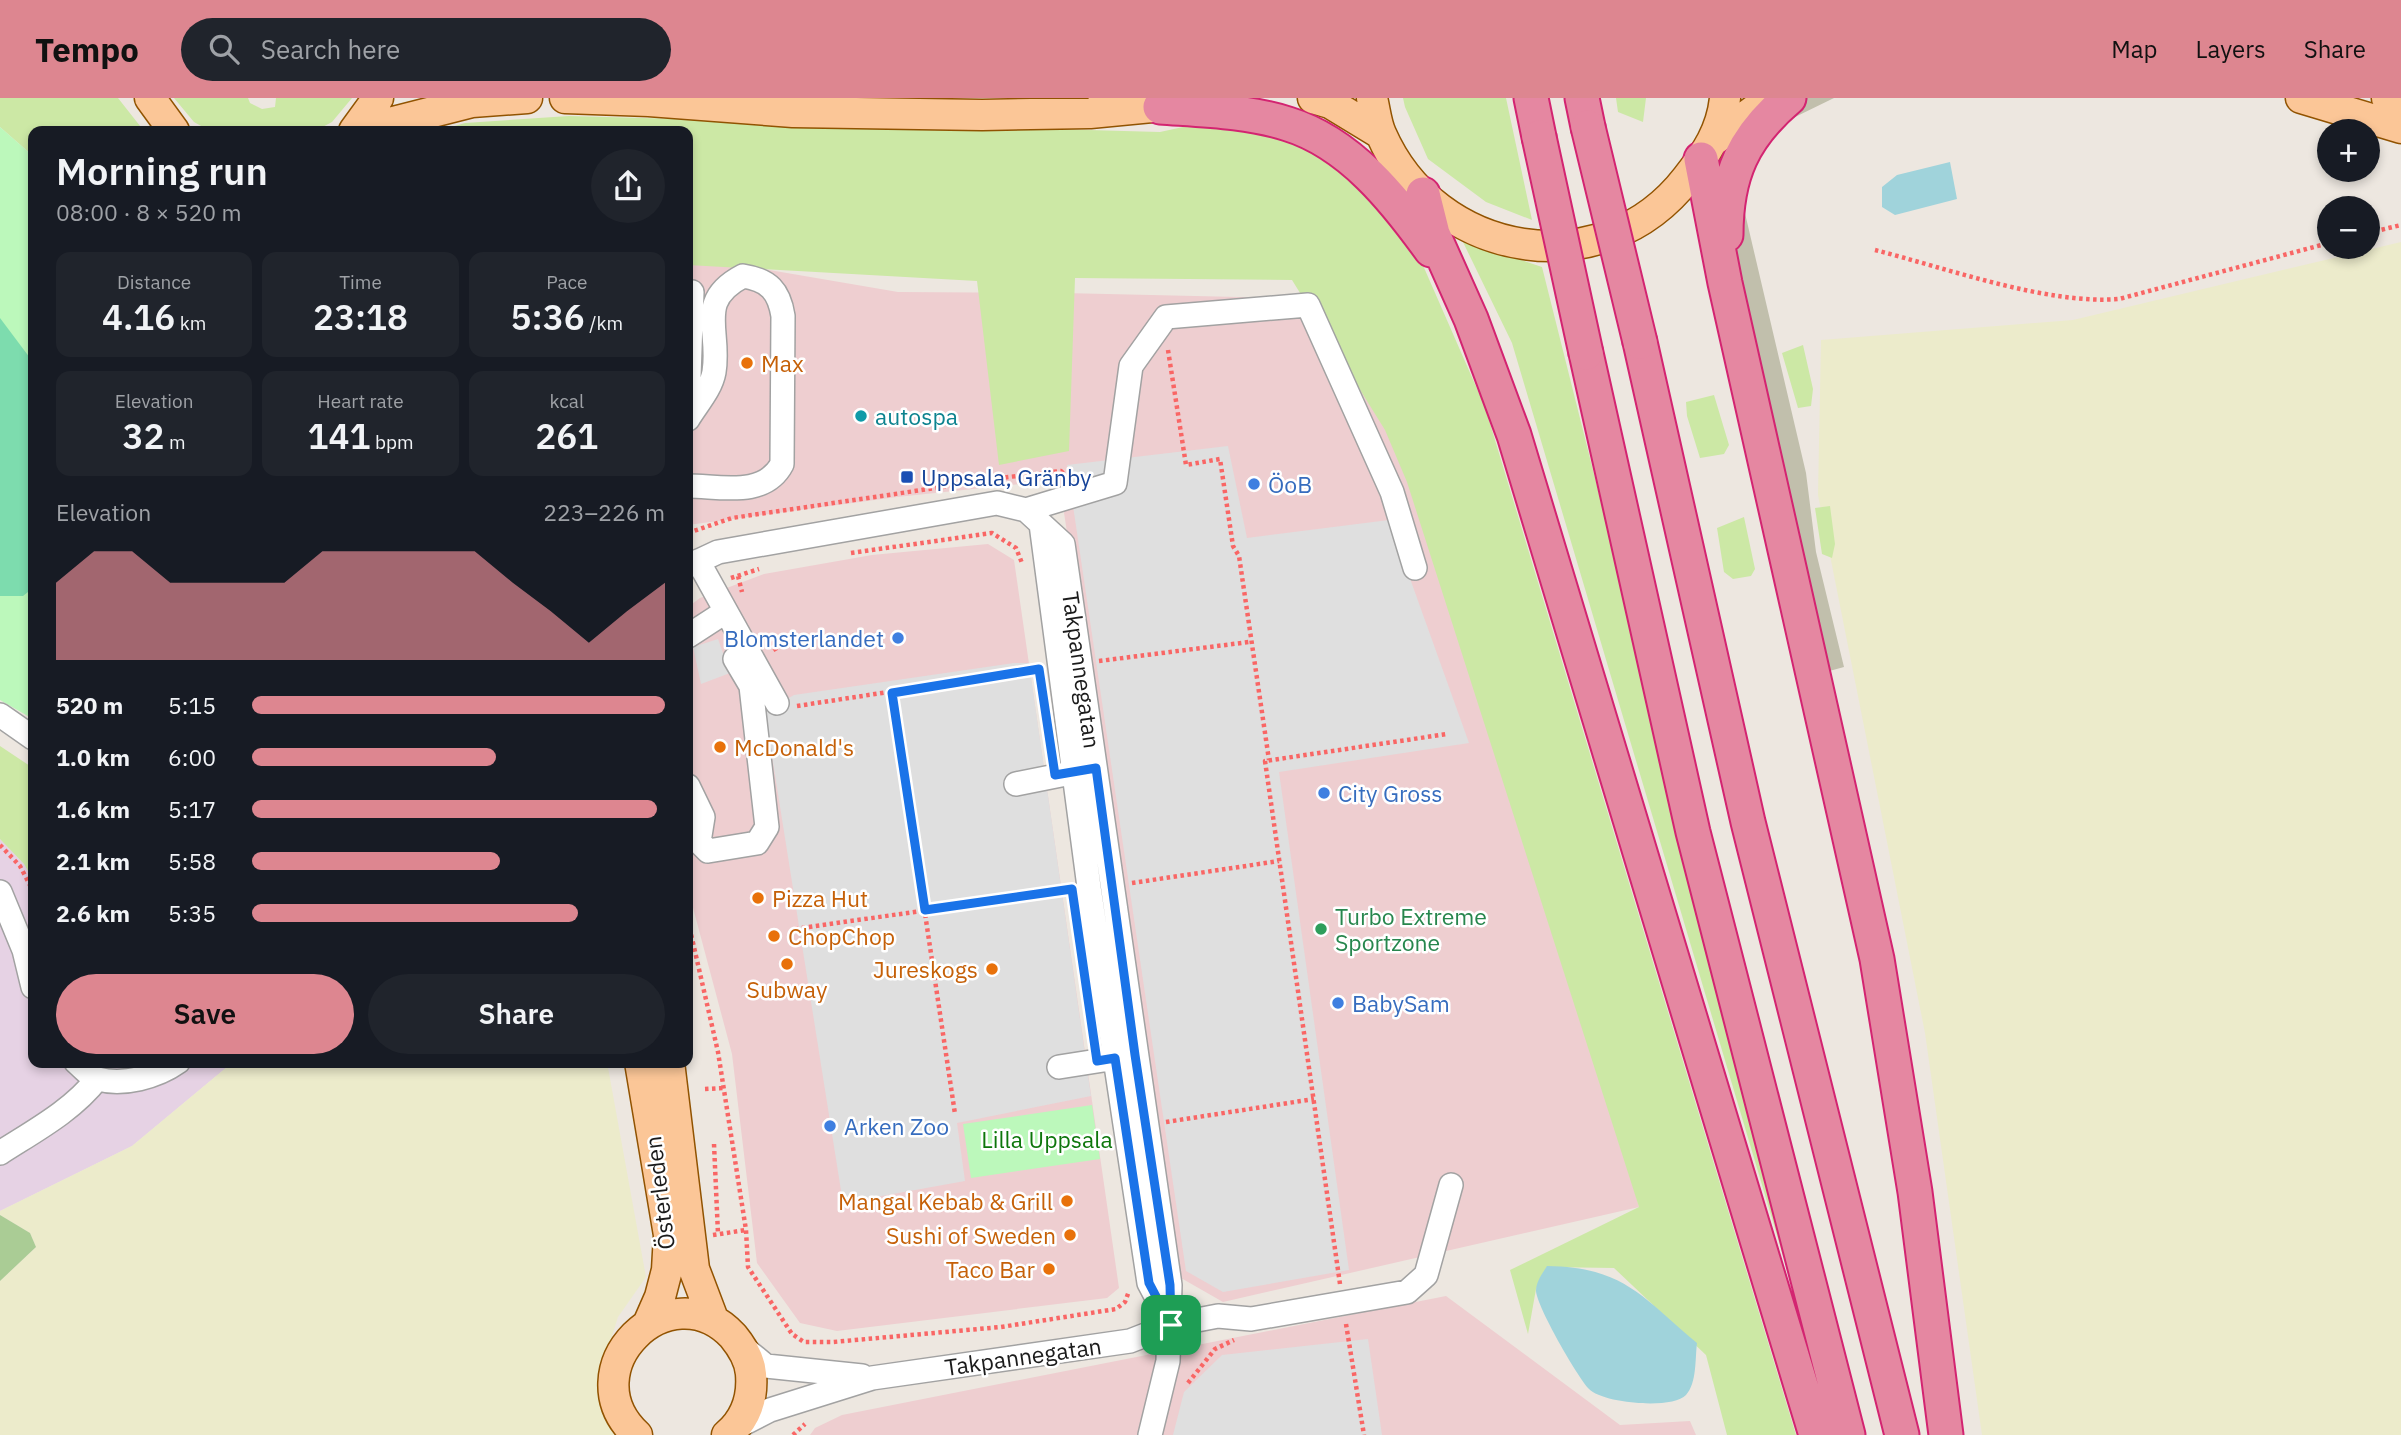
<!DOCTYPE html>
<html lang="en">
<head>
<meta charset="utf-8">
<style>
	:root { --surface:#171b24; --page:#20242c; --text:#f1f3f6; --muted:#9ea1a6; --accent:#dd8690 }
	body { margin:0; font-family:"IBM Plex Sans",sans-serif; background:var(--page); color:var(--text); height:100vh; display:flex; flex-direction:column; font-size:26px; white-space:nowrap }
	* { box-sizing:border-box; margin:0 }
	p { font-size:23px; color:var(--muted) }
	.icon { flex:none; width:38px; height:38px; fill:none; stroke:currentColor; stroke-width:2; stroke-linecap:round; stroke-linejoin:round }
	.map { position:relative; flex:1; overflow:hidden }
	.details { position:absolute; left:28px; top:28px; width:665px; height:942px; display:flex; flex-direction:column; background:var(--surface); border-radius:14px; box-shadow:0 4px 10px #0003 }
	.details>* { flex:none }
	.controls { position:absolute; left:2317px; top:21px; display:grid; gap:14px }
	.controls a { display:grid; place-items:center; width:63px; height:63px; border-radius:50%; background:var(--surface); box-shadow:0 4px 10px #0003; font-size:35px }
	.pin { position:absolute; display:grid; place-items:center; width:60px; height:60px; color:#fff; margin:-30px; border-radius:14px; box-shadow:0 4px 10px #0006 }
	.round { display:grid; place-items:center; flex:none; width:74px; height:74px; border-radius:37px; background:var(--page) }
	.head { display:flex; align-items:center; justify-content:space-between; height:119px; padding:0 28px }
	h1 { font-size:38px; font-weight:600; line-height:52px }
	.figures { display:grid; grid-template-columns:repeat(3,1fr); gap:10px; height:119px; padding:7px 28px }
	.figures div { display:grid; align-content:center; border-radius:14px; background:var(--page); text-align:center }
	.figures b { font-size:35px; font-weight:600 }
	.figures small { font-size:19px; font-weight:400 }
	.figures p { font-size:19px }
	.chart { height:196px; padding:14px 28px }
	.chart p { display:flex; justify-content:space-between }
	.chart svg { width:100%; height:126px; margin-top:7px; fill:var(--accent); opacity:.7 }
	.primary-button { display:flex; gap:14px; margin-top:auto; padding:14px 28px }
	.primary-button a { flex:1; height:80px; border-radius:42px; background:var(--accent); color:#111; font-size:28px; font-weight:600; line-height:80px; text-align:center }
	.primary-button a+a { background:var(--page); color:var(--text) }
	ul { padding:0 28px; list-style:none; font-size:23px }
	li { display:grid; grid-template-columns:112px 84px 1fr; align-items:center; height:52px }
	li i { height:18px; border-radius:9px; background:var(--accent) }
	header { display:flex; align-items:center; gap:42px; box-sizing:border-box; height:98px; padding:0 35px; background:var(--accent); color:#111 }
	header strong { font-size:33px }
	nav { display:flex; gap:38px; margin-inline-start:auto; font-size:24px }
	.search { width:490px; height:63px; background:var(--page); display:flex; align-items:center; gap:18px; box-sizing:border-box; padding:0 24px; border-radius:38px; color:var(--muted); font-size:26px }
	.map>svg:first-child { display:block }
</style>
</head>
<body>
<header>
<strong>Tempo</strong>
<div class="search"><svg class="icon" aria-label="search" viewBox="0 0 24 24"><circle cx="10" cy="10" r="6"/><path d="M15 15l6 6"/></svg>Search here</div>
<nav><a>Map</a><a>Layers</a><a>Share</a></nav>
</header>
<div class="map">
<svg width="2401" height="1337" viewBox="0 0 2401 1337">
	<rect width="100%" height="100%" fill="#ede7e0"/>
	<path fill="#eeced0" d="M 688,166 L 752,169 L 898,194 L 1063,195 L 1321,201 L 1454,401 L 1639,1109 L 1223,1204 L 1181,1180 L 1059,382 L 897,399 L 688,427 Z
		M 988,446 L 1014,462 L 1119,1190 L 1107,1200 L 837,1233 L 800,1225 L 757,1165 L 732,956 L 688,791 L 688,509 L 700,500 L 764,476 L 872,457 Z
		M 1446,1198 L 1620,1327 L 1690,1323 L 1696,1337 L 810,1337 L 815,1330 L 842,1317 Z"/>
	<path fill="#e6d2e4" d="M 0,741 L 24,766 L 33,782 L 33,964 L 233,964 L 132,1048 L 0,1113 Z"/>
	<path fill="#c1bfac" d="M 1782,0 L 1834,0 L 1793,20 L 1766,41 L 1744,82 L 1744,111 L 1806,375 L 1816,454 L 1844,569 L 1822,575 L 1720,112 L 1719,68 L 1727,49 Z"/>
	<path fill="#ecebcb" d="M 2401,144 L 2401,1337 L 1982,1337 L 1925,935 L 1818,397 L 1821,242 L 2073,222 Z
		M 233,964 L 607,964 L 646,1179 L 618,1219 L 603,1267 L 621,1337 L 0,1337 L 0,1183 L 36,1149 L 30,1135 L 0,1117 L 0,1113 L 132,1048 Z"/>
	<path fill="#cce8a5" d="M 0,0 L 118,0 L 144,33 L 33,33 L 33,58 L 0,29 Z
		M 174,0 L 248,0 L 250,5 L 262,11 L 275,9 L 276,0 L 352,0 L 332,24 L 315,33 L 210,33 L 194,24 Z
		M 1403,0 L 1506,0 L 1532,122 L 1486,104 L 1428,61 L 1405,9 Z
		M 1616,0 L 1646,0 L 1643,24 L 1618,14 Z
		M 1252,14 L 1383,76 L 1485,309 L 1796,1337 L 1727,1337 L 1706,1257 L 1614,1170 L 1547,1169 L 1536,1191 L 1528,1236 L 1510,1172 L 1639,1109 L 1407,384 L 1385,332 L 1292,182 L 1075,180 L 1069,353 L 999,367 L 977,183 L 688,167 L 688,33 L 438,33 L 465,25 L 569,18 L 1160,34 Z
		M 1462,142 L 1542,169 L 1830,1316 L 1512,245 Z
		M 1803,247 L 1813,291 L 1811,308 L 1798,310 L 1782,255 Z
		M 1714,297 L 1729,347 L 1724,356 L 1700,360 L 1687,318 L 1686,304 Z
		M 1830,408 L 1835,446 L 1832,460 L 1822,456 L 1815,410 Z
		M 1744,419 L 1755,471 L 1751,478 L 1733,481 L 1724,474 L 1717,430 Z
		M 0,648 L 33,670 L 33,782 L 24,766 L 0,741 Z"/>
	<path fill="#aacc95" d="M 0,1117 L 30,1135 L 36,1149 L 0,1183 Z"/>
	<path fill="#bcf8bb" d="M 0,29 L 33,58 L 33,621 L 0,602 Z
		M 1092,1007 L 1100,1061 L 971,1080 L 963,1026 Z"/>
	<path fill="#7ddcae" d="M 0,220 L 33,264 L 33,490 L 23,498 L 0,498 Z"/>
	<path fill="#dfdfdf" d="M 1228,348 L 1247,440 L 1389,422 L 1469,645 L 1279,674 L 1349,1172 L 1223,1194 L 1186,1173 L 1067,367 Z
		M 718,541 L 730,575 L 701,586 L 693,549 Z
		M 1014,565 L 1029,565 L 1091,998 L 957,1025 L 965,1083 L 843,1105 L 765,614 L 794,597 Z
		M 1368,1241 L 1382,1337 L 1173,1337 L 1184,1294 L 1222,1257 Z"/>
	<path fill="#a0d3db" d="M 1950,64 L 1957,101 L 1895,117 L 1882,109 L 1882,89 L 1897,77 Z
		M 1547,1168 C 1624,1169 1642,1199 1697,1245 C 1695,1261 1697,1285 1686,1297 C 1672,1312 1602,1305 1589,1291 C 1577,1278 1537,1209 1536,1193 C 1536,1184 1542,1176 1547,1168 Z"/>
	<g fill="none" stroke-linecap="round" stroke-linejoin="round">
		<g stroke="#a2a2a2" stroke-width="26">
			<path id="minor" d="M 688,307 L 692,194
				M 688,321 C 697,306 711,291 714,274 C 721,232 695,203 743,178 C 769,182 779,193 783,218 L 782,366 C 764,400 720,388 688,388
				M 1026,412 L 1115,385 L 1131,268 L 1166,219 L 1308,207 L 1392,394 L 1415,470
				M 1041,426 L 1089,789 L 1149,1185 L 1168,1221
				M 698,463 L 777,605
				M 688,468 L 718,454 L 997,405 L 1026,412 L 1063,446 L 1170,1187 L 1168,1263 L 1150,1337
				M 688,538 L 725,514
				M 0,617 L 33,640
				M 1016,686 L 1086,672
				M 688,688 L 703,719 L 699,744 L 708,753 L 757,745 L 767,729 L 753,606 L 751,588 L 735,561
				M 0,794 L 24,852 L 33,889
				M 76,964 C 82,969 90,979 98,981 C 123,988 157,979 178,964
				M 1059,969 L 1129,958
				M 0,1055 C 34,1033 72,1013 97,981
				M 743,1249 L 766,1268 L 862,1278
				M 737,1329 L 770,1312 L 872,1280 L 1130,1243 L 1171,1227 L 1218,1218 L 1251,1221 L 1407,1194 L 1426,1177 L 1451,1087"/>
		</g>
		<g stroke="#915301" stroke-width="33">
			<path id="major" d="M 150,0 L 174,33
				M 565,0 L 649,3 L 793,14 L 982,17 L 1090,15 L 1183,6
				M 1313,0 L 1330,5 L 1381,36
				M 1372,0 C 1375,12 1376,25 1381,36 C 1435,160 1602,190 1687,80 C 1706,56 1722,32 1725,0
				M 2301,0 L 2401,30
				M 2387,0 L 2401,4
				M 354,33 L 378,0
				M 358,33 L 472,4 L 527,0
				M 1714,42 L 1771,0
				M 640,964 L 669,1137 L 667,1172 L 660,1199 L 649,1224
				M 669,964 L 694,1171 L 713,1221
				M 637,1337 C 567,1272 669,1170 733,1238 C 742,1249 750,1261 751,1276 C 753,1300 746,1321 727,1337"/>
		</g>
		<g stroke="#d32471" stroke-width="37">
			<path id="highway" d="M 1531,0 L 1539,39
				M 1582,0 L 1588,29
				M 1160,9 C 1202,12 1248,13 1288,26 C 1350,45 1395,102 1431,152
				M 1701,61 L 1725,185 L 1877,861 L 1915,1094 L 1946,1337
				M 1423,96 L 1433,136 L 1471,221 L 1514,337 L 1816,1337
				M 1726,137 C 1726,77 1743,39 1789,0
				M 1640,244 L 1748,724 L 1902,1337
				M 1586,255 L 1693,734 L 1848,1337"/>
		</g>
		<path stroke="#f96665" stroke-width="4.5" stroke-dasharray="3.5 3.5" stroke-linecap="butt" d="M 2368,135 L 2401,127
			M 1875,152 C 1946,170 2048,207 2119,201 L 2329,145
			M 1168,252 L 1186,367 L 1220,361 L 1233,448 L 1239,458 L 1269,662
			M 991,381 L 1061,373 L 1067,379
			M 688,435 L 732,420 L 983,383
			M 851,455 L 992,435 L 1016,450 L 1022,465
			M 738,478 L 742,494
			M 731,480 L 759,471
			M 767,538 L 777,554
			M 1099,563 L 1249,544
			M 892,595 L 955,1016
			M 797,608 L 1038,571
			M 0,747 L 20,768 L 33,793
			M 1132,785 L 1279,763
			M 688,823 L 718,954 L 746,1132 L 748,1169 L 792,1236 L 804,1244 L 833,1244 L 1001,1229 L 1116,1211 L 1125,1204 L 1129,1193
			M 795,831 L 1068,792
			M 705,991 L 724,990
			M 1166,1024 L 1314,1001
			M 714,1046 L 718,1136
			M 713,1137 L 746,1132
			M 1340,1186 L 1265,663 L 1447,636
			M 1346,1226 L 1364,1337
			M 1188,1285 L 1215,1251 L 1234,1242
			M 793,1337 L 805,1326"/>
		<use href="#minor" stroke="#fff" stroke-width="23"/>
		<use href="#major" stroke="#fbc697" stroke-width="30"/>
		<use href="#highway" stroke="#e587a1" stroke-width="33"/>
		<g stroke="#d32471" stroke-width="37" stroke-linecap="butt">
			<path id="highway-bridge" d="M 1588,29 L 1640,244
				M 1539,39 L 1586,255"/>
		</g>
		<use href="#highway-bridge" stroke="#e587a1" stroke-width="33"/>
	</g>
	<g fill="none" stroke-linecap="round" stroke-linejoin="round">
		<g stroke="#fff" stroke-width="14">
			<path id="route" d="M 1039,571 L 1055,677 L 1096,670 L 1135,957 L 1170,1187 L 1171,1227 L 1149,1185 L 1115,960 L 1097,963 L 1072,791 L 925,812 L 892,595 Z"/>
		</g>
		<use href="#route" stroke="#1a73e8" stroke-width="9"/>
	</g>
	<g fill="#e8710a" stroke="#fff" stroke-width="2.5">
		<circle cx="747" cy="265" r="7"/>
		<circle cx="720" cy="649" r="7"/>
		<circle cx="758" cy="800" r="7"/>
		<circle cx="774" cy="838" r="7"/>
		<circle cx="787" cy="866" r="7"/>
		<circle cx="992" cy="871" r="7"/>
		<circle cx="1067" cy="1103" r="7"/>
		<circle cx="1070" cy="1137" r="7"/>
		<circle cx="1049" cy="1171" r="7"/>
	</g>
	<circle fill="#0f9aa8" stroke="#fff" stroke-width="2.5" cx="861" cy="318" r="7"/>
	<rect fill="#1a4fb4" stroke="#fff" stroke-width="2.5" x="900" y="372" width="14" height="14" rx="3.5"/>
	<g fill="#3f7fe0" stroke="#fff" stroke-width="2.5">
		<circle cx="1254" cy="386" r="7"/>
		<circle cx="898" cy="540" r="7"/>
		<circle cx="1324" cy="695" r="7"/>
		<circle cx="1338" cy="905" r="7"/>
		<circle cx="830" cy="1028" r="7"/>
	</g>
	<circle fill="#2e9e5b" stroke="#fff" stroke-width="2.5" cx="1321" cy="831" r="7"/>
	<g text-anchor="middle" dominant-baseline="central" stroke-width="5" stroke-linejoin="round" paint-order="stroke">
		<g font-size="23" fill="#c56008" stroke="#fff" text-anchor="start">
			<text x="761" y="265">Max</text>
			<text x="734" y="649">McDonald's</text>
			<text x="772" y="800">Pizza Hut</text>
			<text x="788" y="838">ChopChop</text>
			<text x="978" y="871" text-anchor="end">Jureskogs</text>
			<text x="787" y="891" text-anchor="middle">Subway</text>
			<text x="1053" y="1103" text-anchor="end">Mangal Kebab &amp; Grill</text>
			<text x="1056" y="1137" text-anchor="end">Sushi of Sweden</text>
			<text x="1035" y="1171" text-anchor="end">Taco Bar</text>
		</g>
		<g font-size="23" fill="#0d838f" stroke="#fff" text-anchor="start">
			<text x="875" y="318">autospa</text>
		</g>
		<g font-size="23" fill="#164399" stroke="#fff" text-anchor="start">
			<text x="921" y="379">Uppsala, Gränby</text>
		</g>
		<g font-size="23" fill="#366cbe" stroke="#fff" text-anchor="start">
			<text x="1268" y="386">ÖoB</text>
			<text x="884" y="540" text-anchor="end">Blomsterlandet</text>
			<text x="1338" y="695">City Gross</text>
			<text x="1352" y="905">BabySam</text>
			<text x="844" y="1028">Arken Zoo</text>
		</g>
		<g font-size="23" fill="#1b1b1b" stroke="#fff">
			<text transform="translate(1082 572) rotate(82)">Takpannegatan</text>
			<text transform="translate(659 1095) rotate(-97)">Österleden</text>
			<text transform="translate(1023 1258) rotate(-8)">Takpannegatan</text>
		</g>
		<g font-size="23" fill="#27864d" stroke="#fff" text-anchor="start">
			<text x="1335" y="818">Turbo Extreme<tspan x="1335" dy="26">Sportzone</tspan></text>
		</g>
		<g font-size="23" fill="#0d760b" stroke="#fff">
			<text x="1047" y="1041">Lilla Uppsala</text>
		</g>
	</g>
</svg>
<div class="controls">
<a>+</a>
<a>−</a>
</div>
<div class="pin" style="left:1171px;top:1227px;background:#1e9e55"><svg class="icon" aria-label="arrive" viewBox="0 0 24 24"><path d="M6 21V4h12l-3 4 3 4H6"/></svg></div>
<section class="details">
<div class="head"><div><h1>Morning run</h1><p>08:00 · 8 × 520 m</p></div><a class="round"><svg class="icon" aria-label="share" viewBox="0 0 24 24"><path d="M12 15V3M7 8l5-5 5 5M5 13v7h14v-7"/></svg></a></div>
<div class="figures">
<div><p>Distance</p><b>4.16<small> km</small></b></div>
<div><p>Time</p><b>23:18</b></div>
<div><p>Pace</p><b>5:36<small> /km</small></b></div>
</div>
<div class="figures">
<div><p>Elevation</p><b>32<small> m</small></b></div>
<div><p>Heart rate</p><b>141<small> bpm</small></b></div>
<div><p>kcal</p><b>261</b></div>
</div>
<div class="chart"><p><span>Elevation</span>223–226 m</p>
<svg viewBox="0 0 160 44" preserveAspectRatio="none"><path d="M0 44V17L10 6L20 6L30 17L40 17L50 17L60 17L70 6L80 6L90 6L100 6L110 6L120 17L130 27L140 38L150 27L160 17V44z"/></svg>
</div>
<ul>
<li><b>520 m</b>5:15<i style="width:100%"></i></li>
<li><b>1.0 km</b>6:00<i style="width:59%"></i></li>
<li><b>1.6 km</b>5:17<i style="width:98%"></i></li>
<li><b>2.1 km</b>5:58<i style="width:60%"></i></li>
<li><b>2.6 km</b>5:35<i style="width:79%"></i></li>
</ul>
<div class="primary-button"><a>Save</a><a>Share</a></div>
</section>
</div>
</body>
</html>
